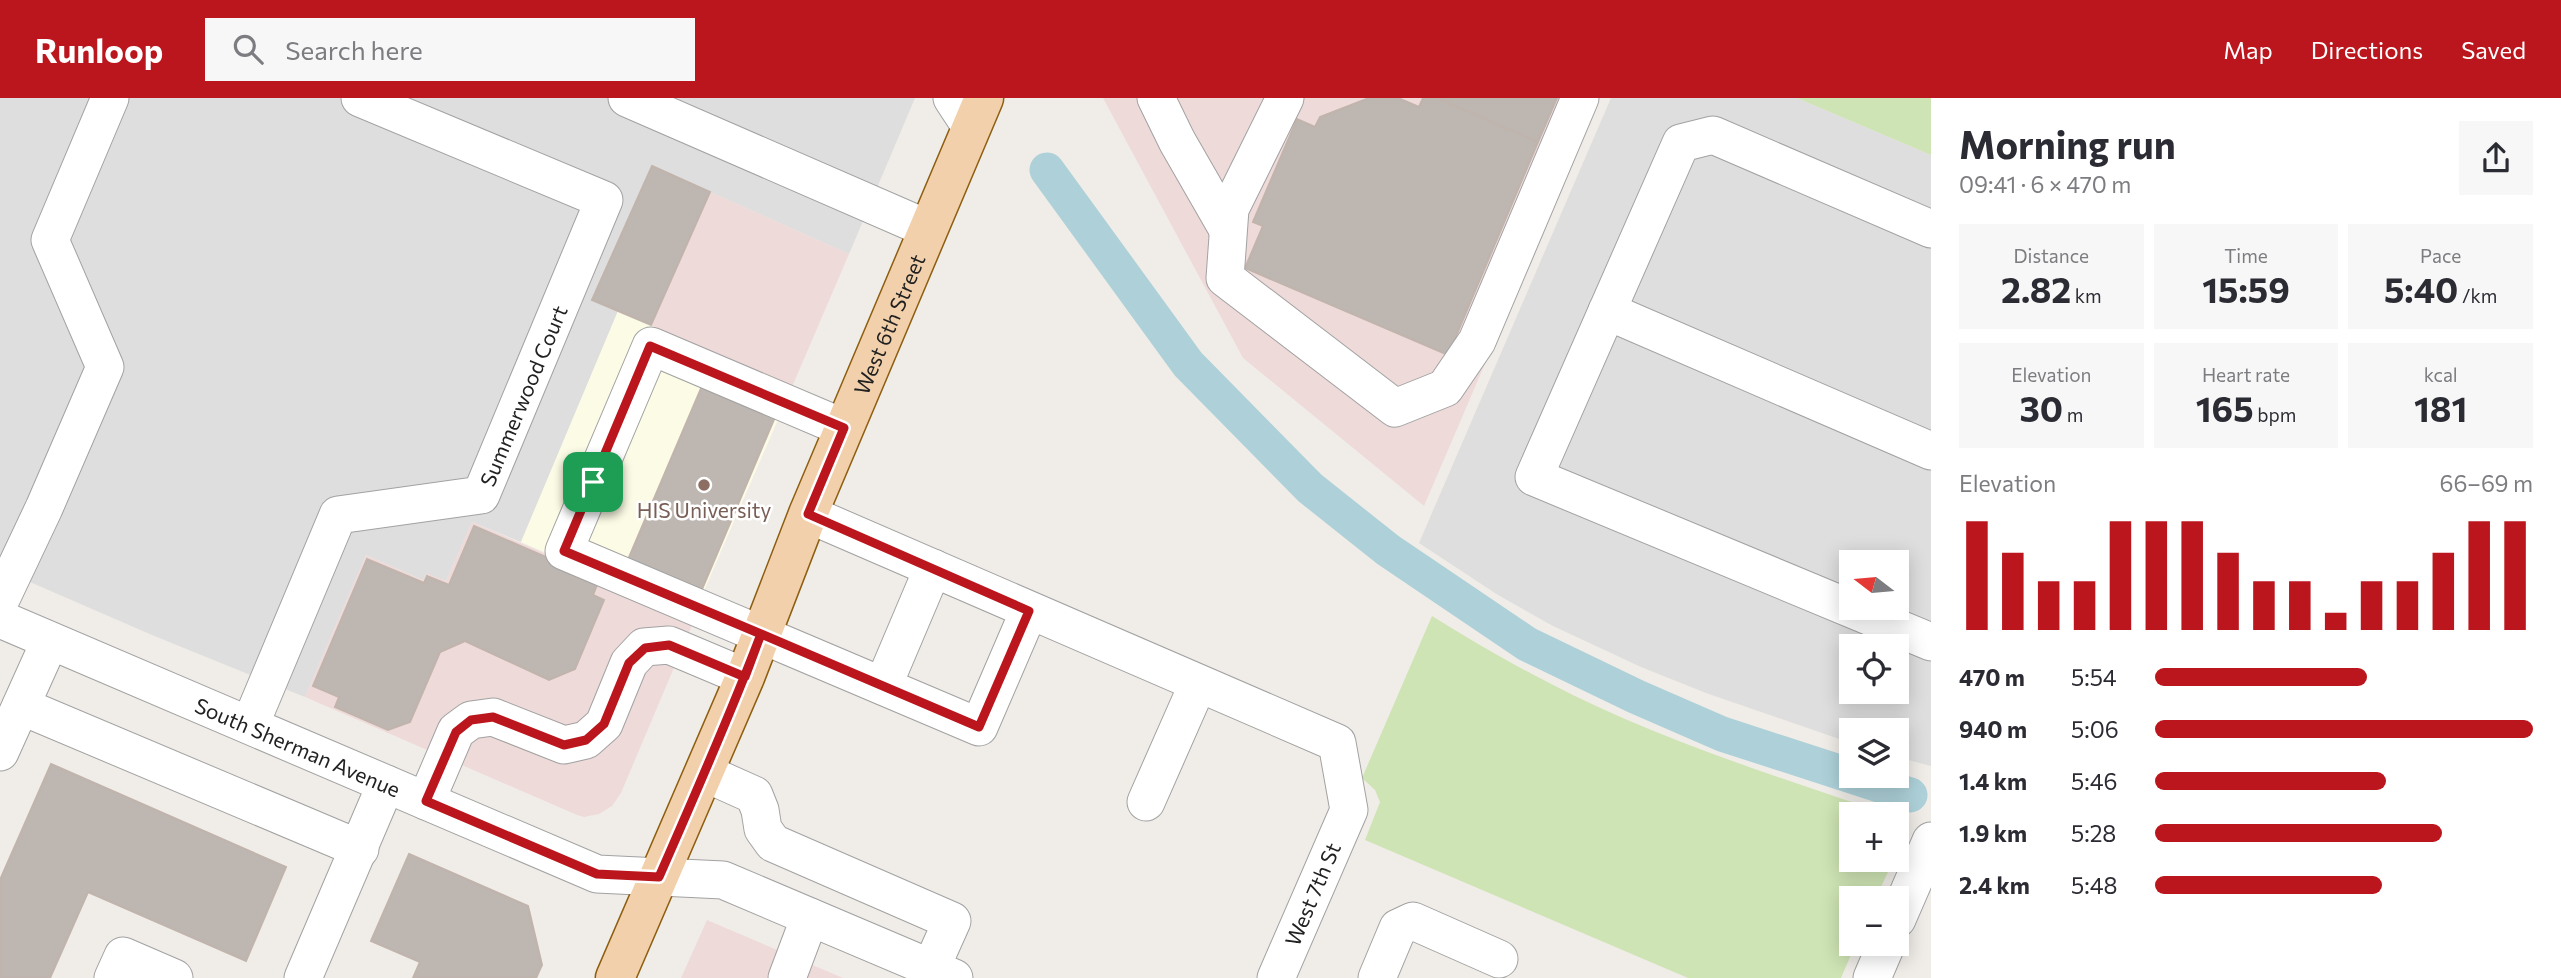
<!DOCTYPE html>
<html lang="en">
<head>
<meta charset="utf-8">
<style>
	:root { --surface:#fff; --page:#f7f7f7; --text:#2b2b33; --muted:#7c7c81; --accent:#bb161d }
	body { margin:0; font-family:Commissioner,sans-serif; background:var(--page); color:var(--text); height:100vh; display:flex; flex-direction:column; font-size:26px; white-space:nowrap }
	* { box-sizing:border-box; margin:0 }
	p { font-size:23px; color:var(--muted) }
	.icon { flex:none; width:38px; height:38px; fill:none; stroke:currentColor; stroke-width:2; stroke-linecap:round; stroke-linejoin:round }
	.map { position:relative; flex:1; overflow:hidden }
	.sheet { display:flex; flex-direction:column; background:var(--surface); width:630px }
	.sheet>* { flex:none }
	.needle { width:46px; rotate:286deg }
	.controls { position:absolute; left:1839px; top:452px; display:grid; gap:14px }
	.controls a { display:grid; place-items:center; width:70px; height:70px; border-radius:0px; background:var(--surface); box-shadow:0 4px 18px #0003; font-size:35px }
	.pin { position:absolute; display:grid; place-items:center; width:60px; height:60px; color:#fff; margin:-30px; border-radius:14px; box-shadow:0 4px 10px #0006 }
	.round { display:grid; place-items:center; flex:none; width:74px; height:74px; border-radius:0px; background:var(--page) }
	.head { display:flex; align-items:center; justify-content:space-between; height:119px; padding:0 28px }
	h1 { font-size:38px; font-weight:700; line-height:52px }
	.stats { display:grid; grid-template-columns:repeat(3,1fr); gap:10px; height:119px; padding:7px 28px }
	.stats div { display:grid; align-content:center; border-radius:0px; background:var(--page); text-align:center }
	.stats b { font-size:35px; font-weight:700 }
	.stats small { font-size:19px; font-weight:400 }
	.stats p { font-size:19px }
	.chart { height:196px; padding:14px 28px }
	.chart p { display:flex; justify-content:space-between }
	.chart svg { width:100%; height:126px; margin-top:7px; stroke:var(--accent); stroke-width:6 }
	ul { padding:0 28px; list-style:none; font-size:23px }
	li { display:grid; grid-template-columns:112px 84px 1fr; align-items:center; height:52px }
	li i { height:18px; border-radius:9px; background:var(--accent) }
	header { display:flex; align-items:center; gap:42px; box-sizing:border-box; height:98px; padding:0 35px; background:var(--accent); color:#fff }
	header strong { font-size:33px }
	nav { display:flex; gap:38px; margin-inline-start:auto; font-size:24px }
	.search { width:490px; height:63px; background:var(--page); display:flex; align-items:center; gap:18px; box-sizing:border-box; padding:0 24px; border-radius:0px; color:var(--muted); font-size:26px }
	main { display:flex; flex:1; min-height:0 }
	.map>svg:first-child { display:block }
</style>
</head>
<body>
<header>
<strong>Runloop</strong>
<div class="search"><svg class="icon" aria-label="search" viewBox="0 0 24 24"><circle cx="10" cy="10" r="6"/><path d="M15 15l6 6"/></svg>Search here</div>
<nav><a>Map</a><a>Directions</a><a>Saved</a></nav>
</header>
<main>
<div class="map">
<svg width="1931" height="880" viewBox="0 0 1931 880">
	<rect width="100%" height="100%" fill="#f0ede8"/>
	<path fill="#dedede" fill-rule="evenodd" d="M 0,0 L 915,0 L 849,156 L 710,94 L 618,213 L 521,444 L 472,424 L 446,483 L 427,476 L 423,482 L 366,457 L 305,599 L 152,537 L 0,471 Z
		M 1611,0 L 1797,0 L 1931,57 L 1931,668 L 1897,659 L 1897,632 L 1852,632 L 1851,645 L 1706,595 L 1641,569 L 1553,528 L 1498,497 L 1419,445 ZM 1852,464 L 1897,464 L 1897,509 L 1852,509 ZM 1852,548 L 1897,548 L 1897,593 L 1852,593 Z"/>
	<path fill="#efdada" d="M 1103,0 L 1599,0 L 1424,408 L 1243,260 Z
		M 652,68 L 849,156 L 792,289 L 592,202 Z
		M 472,424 L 695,520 L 621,695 L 612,708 L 599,716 L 584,719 L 577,717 L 305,599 L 366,457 L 423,482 L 427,475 L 446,483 Z
		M 707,822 L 843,880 L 681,880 Z"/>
	<path fill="#fcfbe5" d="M 618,213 L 792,289 L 693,518 L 521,444 Z"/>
	<path fill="#cee4b4" d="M 1797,0 L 1931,0 L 1931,57 Z
		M 1432,518 C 1494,557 1558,592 1625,621 C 1711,658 1799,686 1887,716 L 1852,716 L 1852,761 L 1894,761 L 1876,800 L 1852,800 L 1852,845 L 1856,845 L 1841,880 L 1688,880 L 1365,742 L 1380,704 L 1375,692 L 1362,680 Z"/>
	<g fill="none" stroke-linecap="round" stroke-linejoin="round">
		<path stroke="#aed1d9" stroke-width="35" d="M 1047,72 L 1188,266 L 1310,390 L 1388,452 L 1527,546 L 1637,599 L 1722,636 L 1910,697"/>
	</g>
	<path fill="#bdb6b1" stroke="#c0b4ac" stroke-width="2" d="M 1369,0 L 1398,0 L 1419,9 L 1423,0 L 1437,0 L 1538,44 L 1448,257 L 1245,170 L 1263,128 L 1253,124 L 1297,21 L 1315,29 L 1320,19 Z
		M 1437,0 L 1557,0 L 1538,44 Z
		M 652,68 L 710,94 L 651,227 L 592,202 Z
		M 705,281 L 778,312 L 700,496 L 627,464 Z
		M 474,428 L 599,482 L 593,497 L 604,502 L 575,571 L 549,582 L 465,543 L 440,554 L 410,624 L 388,632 L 335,609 L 339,599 L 313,588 L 367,461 L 424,485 L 427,478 L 449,487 Z
		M 51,666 L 286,769 L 246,863 L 88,794 L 50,880 L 0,880 L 0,782 Z
		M 409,756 L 528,808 L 542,867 L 536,880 L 413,880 L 420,864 L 371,843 Z"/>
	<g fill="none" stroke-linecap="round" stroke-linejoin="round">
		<g stroke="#a2a2a2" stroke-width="39">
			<g id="minor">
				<path d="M 627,0 L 928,131"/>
				<path d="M 952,0 L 971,29"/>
				<path d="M 1156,0 L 1177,43 L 1227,130"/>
				<path d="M 1285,0 L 1230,111 L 1225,180 L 1395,310 L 1445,290 L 1477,243 L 1580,0"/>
				<path d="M 1931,131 L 1713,37 L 1681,45 L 1534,379 L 1931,544"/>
				<path d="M 1607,213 L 1931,353"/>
				<path d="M 844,330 L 651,248 L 564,453 L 979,629 L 1029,513"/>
				<path d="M 808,416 L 1337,645 L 1349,712 L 1276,880"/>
				<path d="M 0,503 L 44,410 L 105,269 L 50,142 L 110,0"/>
				<path id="s1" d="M 0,521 L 597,776 L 723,782 L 954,880"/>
				<path d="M 883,588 L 933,470"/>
				<path d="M 21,608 L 360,751"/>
				<path id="s2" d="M 250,627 L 338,417 L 481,397 L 604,102 L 360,0"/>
				<path d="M 0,654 L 50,543"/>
				<path d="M 705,675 L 754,697 L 760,712 L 763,731 L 773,745 L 952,823 L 931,870"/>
				<path d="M 426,703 L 456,633 L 471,622 L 493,619 L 564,647 L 586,642 L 604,626 L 629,565 L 644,549 L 669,547 L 745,579"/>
				<path d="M 1146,704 L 1198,586"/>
				<path d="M 1897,821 L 1931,743"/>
				<path d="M 113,880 L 123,858 L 174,880"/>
				<path d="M 303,880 L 386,686"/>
				<path d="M 787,880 L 810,819"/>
				<path d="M 1377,880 L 1398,830 L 1413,823 L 1499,861"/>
				<path d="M 1872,880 L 1887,845"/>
			</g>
		</g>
		<g stroke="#8d5e10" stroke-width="41">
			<g id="major">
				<path id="s3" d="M 615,880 L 745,579 L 808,416 L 984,0"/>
			</g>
		</g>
		<use href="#minor" stroke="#fff" stroke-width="37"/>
		<use href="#major" stroke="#f2d0ab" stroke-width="38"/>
	</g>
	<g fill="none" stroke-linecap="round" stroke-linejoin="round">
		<g stroke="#fff" stroke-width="14">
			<path id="route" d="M 593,384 L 564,453 L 761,536 L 745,579 L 669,547 L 645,550 L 629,565 L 604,626 L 586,642 L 564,647 L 493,619 L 471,622 L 456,634 L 426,703 L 597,776 L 659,779 C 694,699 730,618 761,536 L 979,629 L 1029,513 L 808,416 L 844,330 L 650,248 L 593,384"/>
		</g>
		<use href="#route" stroke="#bb161d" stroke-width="9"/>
	</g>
	<circle fill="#8d6e63" stroke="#fff" stroke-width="2.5" cx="704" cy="387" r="7"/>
	<g text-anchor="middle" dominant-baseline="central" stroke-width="5" stroke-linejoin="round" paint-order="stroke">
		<g font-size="21" fill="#212121" stroke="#fff">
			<text stroke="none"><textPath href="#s3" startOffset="709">West 6th Street</textPath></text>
			<text stroke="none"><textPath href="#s2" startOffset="480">Summerwood Court</textPath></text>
			<text stroke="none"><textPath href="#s1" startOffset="324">South Sherman Avenue</textPath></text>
			<text transform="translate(1312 796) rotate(-67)">West 7th St</text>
		</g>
		<g font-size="21" fill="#785e54" stroke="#fff">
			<text x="704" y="411">HIS University</text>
		</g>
	</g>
</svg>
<div class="controls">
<a><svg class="needle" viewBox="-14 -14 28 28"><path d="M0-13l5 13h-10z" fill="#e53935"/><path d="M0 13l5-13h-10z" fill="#7c7c81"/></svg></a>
<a><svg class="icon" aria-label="locate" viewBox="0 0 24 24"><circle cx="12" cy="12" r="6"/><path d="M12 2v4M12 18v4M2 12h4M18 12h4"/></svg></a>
<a><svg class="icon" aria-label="layers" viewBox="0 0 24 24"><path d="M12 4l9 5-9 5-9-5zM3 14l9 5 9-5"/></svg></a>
<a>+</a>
<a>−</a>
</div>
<div class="pin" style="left:593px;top:384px;background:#1e9e55"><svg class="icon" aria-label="arrive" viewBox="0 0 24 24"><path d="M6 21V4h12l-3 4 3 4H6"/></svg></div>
</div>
<section class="sheet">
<div class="head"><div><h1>Morning run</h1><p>09:41 · 6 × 470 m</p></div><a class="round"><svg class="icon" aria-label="share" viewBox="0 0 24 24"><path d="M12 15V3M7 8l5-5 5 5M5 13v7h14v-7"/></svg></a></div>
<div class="stats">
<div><p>Distance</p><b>2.82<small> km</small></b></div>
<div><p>Time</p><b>15:59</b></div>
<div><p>Pace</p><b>5:40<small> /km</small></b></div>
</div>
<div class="stats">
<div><p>Elevation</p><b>30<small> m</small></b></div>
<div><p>Heart rate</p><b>165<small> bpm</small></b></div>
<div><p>kcal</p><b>181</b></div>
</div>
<div class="chart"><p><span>Elevation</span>66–69 m</p>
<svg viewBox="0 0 160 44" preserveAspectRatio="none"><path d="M5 44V6M15 44V17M25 44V27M35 44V27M45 44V6M55 44V6M65 44V6M75 44V17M85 44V27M95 44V27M105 44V38M115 44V27M125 44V27M135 44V17M145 44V6M155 44V6"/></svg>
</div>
<ul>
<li><b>470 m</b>5:54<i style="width:56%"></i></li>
<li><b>940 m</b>5:06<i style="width:100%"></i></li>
<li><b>1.4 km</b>5:46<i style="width:61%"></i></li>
<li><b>1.9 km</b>5:28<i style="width:76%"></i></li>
<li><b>2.4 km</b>5:48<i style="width:60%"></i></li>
</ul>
</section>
</main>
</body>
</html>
